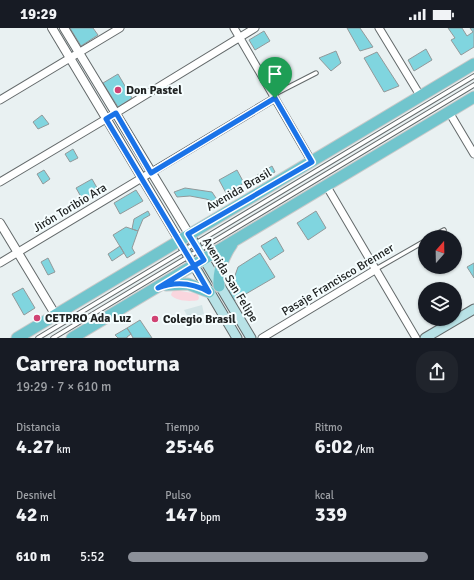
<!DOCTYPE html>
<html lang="es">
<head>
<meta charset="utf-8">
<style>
	:root { --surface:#171b24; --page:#20242c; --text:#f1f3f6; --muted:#9ea1a6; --accent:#8c9099 }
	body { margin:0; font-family:Signika,sans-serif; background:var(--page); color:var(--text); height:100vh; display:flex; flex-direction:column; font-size:15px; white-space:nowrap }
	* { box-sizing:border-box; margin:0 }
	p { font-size:13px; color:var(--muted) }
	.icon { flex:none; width:22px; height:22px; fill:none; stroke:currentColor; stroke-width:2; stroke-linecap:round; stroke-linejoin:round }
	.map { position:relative; height:310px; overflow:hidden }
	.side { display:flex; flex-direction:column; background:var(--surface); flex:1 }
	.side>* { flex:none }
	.needle { width:26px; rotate:20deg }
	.controls { position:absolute; left:418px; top:202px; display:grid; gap:8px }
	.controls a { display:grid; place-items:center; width:44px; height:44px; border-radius:50%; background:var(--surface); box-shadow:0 1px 3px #0004; font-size:20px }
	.pin { position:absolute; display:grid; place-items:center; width:34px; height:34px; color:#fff; margin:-41px -17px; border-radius:50% 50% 50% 0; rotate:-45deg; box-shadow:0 0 4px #0007 }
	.pin .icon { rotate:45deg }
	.round { display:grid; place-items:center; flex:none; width:42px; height:42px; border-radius:16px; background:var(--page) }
	.headline { display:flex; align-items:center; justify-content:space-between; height:68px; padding:0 16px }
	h1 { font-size:22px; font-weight:700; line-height:30px }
	.figures { display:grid; grid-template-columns:repeat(3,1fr); gap:6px; height:68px; padding:4px 16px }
	.figures div { display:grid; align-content:center }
	.figures b { font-size:20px; font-weight:700 }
	.figures small { font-size:11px; font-weight:400 }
	.figures p { font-size:11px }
	ul { padding:0 16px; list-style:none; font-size:13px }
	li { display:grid; grid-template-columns:64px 48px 1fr; align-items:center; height:30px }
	li i { height:10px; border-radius:5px; background:var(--accent) }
	.status { display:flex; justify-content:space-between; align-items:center; height:28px; padding:0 20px; background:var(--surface); direction:ltr }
	.status svg { height:11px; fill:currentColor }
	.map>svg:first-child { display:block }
</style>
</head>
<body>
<div class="status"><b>19:29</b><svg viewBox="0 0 49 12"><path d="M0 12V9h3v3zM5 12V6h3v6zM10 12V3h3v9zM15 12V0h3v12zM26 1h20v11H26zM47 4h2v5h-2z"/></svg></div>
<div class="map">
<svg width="474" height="310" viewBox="0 0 474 310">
	<rect width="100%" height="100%" fill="#e9f1f2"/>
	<path fill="#d3e4e6" d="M 202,277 L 204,286 L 189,291 L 184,282 Z"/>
	<path fill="#fad6de" d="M 175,262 L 198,266 L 199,270 L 198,272 C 190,274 176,273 171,267 L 172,264 Z"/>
	<path fill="#80d5df" stroke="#92999a" d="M 70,0 L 93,0 L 98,7 L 81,18 Z
		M 347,0 L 360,0 L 373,19 L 360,23 Z
		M 448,0 L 462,0 L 467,8 L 473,4 L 470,0 L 474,0 L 474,19 L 461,27 L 451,12 L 455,10 Z
		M 264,3 L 270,13 L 255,22 L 249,12 Z
		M 426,21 L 432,32 L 414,43 L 408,32 Z
		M 336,23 L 341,35 L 331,43 L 319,30 Z
		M 377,24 L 399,58 L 384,64 L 364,30 Z
		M 118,46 L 132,70 L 118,79 L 103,55 Z
		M 42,87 L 49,96 L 38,101 L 33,94 Z
		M 73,121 L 78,130 L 70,134 L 65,126 Z
		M 272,138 L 275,144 L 254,156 L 251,151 Z
		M 44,142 L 50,151 L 43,156 L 37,146 Z
		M 237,142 L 244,155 L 226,165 L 219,152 Z
		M 92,151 L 100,165 L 84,174 L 76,160 Z
		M 185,160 L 212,164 L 220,176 L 206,171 L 190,168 L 177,169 L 174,164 Z
		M 136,162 L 143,173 L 120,186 L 114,175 Z
		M 148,183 L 150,187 L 143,191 L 138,203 L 132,201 L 134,191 Z
		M 316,183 L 326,200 L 308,212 L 297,195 Z
		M 126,199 L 138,203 L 132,220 L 135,225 L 127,230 L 113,207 Z
		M 276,209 L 284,223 L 270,232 L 261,218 Z
		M 120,218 L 124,225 L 112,233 L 108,226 Z
		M 260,225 L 275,249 L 232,274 L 228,267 L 238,239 Z
		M 48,230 L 55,244 L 48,247 L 41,234 Z
		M 474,235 L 474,250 L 467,239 Z
		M 23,260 L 35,280 L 24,287 L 12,266 Z
		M 140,292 L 152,310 L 133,310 L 131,306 L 127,300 Z
		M 127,300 L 131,306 L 127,309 L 127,310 L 118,310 L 115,307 Z"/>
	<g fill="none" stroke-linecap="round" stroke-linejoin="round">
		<g stroke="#646a6b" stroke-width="5.5">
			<path id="service" d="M 273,67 L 316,45
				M 431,209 L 444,202
				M 376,241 L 425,213
				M 38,310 L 474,48
				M 53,310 L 474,57"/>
		</g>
		<g stroke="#646a6b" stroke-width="9">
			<path id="minor" d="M 234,0 L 312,134
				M 379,0 L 421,69
				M 0,72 L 120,0
				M 449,84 L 474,126
				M 0,154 L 116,85 L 255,0
				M 326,157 L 416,310
				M 0,235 L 275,70
				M 262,310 L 375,242"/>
		</g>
		<g stroke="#646a6b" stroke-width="10">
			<path id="tertiary" d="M 52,0 L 179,212
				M 64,0 L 189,206
				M 0,195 L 55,286"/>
		</g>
		<g stroke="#646a6b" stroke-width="11">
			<path id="secondary" d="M 189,206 L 251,310
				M 179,212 L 237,310
				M 425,310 L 474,281"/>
		</g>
		<g stroke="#c9caca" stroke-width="13">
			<path id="primary" d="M 166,257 L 188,256 L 209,264
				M 219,258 C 218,242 223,229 232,216
				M 17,310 L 474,36
				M 72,310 L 474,69"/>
		</g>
		<use href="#service" stroke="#fff" stroke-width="3.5"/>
		<use href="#minor" stroke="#fff" stroke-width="7"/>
		<use href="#tertiary" stroke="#fff" stroke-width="8"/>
		<use href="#secondary" stroke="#b8e2e6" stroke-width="9"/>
		<use href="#primary" stroke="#71c5cd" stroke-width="11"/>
	</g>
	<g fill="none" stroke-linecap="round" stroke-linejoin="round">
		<g stroke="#fff" stroke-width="8">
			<path id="route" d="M 275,70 L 151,145 L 116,85 L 106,91 L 194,238 L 158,260 C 176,253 193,255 209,264 L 194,238 L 204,232 L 188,206 L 312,134 L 275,70"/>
		</g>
		<use href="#route" stroke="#1a73e8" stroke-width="5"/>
	</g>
	<g fill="#d04373" stroke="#f6feff" stroke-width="1.5">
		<circle cx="118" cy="62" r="4"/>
		<circle cx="37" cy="290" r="4"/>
		<circle cx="155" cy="291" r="4"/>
	</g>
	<g text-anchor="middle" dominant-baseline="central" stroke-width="4" stroke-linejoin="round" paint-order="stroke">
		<g font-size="12" font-weight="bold" fill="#202323" stroke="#f6feff" text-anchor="start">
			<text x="126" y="62">Don Pastel</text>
			<text x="45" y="290">CETPRO Ada Luz</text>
			<text x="163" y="291">Colegio Brasil</text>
		</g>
		<g font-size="12" fill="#202323" stroke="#f6feff">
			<text transform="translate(239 162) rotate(-30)">Avenida Brasil</text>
			<text transform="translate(70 180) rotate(-31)">Jirón Toribio Ara</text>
			<text transform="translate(230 252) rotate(59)">Avenida San Felipe</text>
			<text transform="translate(338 252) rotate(-31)">Pasaje Francisco Brenner</text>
		</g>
	</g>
</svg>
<div class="controls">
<a><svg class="needle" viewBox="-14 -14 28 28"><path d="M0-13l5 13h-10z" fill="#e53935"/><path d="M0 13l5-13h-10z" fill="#9ea1a6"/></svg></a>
<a><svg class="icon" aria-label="layers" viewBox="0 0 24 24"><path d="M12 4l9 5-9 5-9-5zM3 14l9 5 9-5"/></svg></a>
</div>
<div class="pin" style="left:275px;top:70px;background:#1e9e55"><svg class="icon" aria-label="arrive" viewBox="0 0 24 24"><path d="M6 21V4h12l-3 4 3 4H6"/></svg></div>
</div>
<section class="side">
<div class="headline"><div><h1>Carrera nocturna</h1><p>19:29 · 7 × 610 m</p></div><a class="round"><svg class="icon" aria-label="share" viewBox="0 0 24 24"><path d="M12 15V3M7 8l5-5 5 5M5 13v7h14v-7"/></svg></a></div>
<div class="figures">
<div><p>Distancia</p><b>4.27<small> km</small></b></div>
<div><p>Tiempo</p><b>25:46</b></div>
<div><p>Ritmo</p><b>6:02<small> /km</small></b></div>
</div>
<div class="figures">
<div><p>Desnivel</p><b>42<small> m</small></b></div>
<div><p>Pulso</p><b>147<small> bpm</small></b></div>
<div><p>kcal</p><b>339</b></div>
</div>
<ul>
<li><b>610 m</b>5:52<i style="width:91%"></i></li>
</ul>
</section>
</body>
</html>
